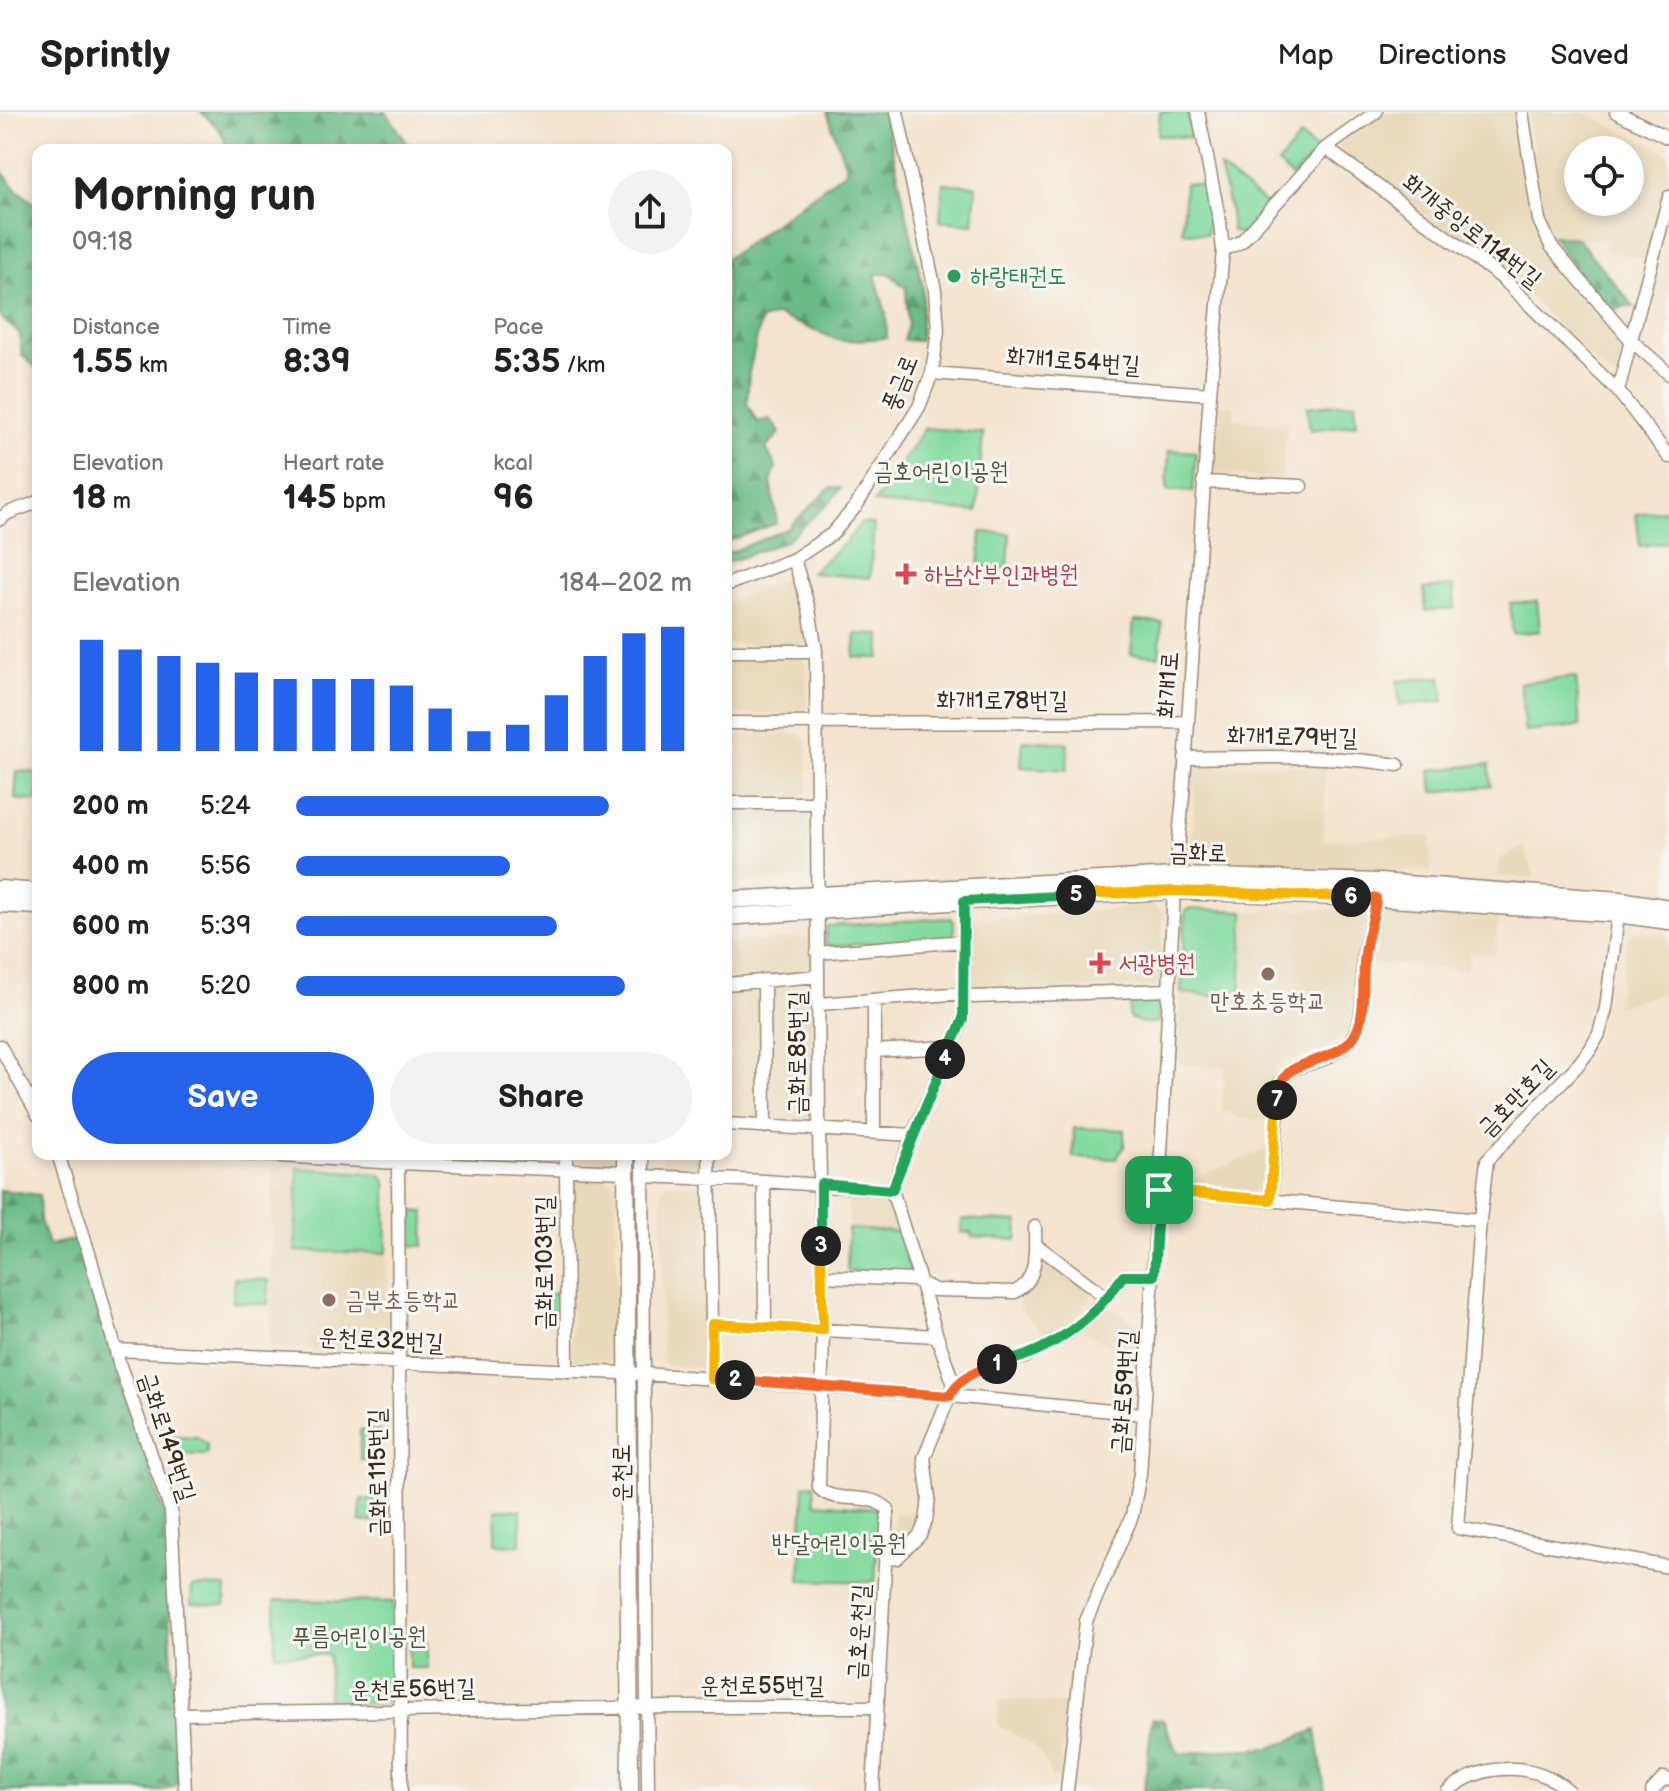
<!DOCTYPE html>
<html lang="en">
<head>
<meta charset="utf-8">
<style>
	:root { --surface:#fff; --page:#f2f2f2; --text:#222; --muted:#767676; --line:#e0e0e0; --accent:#2563eb }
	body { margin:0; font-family:"Balsamiq Sans","Poor Story",sans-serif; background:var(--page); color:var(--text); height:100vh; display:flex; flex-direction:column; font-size:30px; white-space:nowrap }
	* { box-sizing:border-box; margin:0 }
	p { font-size:26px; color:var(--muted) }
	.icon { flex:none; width:44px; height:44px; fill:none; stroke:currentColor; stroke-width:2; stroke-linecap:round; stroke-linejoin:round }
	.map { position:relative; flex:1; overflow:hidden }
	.details { position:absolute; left:32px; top:32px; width:700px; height:1016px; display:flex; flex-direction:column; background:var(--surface); border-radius:16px; box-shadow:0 4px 12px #0003 }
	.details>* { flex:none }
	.buttons { position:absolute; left:1564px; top:24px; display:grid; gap:16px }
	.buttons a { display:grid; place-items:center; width:80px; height:80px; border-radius:50%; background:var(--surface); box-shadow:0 4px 12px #0003; font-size:40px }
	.pin { position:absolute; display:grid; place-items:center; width:68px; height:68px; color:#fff; margin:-34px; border-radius:16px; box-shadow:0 4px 12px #0006 }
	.km { position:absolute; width:40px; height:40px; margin:-20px; border-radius:50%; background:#222; color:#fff; font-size:22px; line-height:40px; text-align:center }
	.round { display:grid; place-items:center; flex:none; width:84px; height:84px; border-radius:42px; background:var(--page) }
	.headline { display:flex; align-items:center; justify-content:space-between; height:136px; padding:0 40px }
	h1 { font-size:44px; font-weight:600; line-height:60px }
	.metrics { display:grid; grid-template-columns:repeat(3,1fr); gap:12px; height:136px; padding:8px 40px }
	.metrics div { display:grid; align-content:center }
	.metrics b { font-size:34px; font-weight:600 }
	.metrics small { font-size:22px; font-weight:400 }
	.metrics p { font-size:22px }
	.chart { height:224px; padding:16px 40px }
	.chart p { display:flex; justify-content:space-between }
	.chart svg { width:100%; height:144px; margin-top:8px; stroke:var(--accent); stroke-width:6 }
	.button { display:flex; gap:16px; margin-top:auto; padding:16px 40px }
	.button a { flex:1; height:92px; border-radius:48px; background:var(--accent); color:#fff; font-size:32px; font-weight:600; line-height:92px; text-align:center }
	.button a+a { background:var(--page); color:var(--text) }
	ul { padding:0 40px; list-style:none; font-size:26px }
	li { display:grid; grid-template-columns:128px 96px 1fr; align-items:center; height:60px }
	li i { height:20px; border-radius:10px; background:var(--accent) }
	header { display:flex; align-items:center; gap:48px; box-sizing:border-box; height:112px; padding:0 40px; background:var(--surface); border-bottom:2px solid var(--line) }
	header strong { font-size:38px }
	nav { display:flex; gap:44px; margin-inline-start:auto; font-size:28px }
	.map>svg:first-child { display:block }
</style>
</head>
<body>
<header>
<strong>Sprintly</strong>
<nav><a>Map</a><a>Directions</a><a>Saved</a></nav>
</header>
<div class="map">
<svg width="1669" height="1679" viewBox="0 0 1669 1679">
	<defs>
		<pattern id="forest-firs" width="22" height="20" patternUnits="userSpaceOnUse" patternTransform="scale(2)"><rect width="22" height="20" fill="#6bbb86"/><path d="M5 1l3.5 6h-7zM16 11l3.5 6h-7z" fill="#59986d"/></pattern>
	</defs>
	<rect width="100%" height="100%" fill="#f6f6f2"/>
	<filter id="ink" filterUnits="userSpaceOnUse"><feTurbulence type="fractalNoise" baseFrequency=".0125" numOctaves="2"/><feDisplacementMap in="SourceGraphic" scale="16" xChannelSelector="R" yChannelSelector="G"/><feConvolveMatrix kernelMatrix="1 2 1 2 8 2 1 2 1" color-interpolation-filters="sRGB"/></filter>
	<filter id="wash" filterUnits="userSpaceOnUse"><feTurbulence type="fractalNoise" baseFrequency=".006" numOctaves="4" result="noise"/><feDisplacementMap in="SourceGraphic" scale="32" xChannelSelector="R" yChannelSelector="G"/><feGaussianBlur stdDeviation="1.8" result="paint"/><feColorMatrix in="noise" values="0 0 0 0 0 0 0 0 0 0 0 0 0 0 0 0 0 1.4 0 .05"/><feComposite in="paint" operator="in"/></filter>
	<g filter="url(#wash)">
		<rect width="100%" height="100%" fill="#f4e4cf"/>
		<path fill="#e8d9ba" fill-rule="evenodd" d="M 1382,0 L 1516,0 L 1534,109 L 1543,133 L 1624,228 L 1619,261 L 1613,267 L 1520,175 L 1338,37 L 1339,31 Z
			M 1529,0 L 1583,0 L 1669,42 L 1669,70 L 1662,84 L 1648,148 L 1607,139 L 1603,127 L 1553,124 L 1543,105 L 1537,73 ZM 1578,38 L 1630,38 L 1630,90 L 1578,90 Z
			M 1220,292 L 1234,294 L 1234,307 L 1287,312 L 1282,367 L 1216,362 L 1215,360 Z
			M 785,467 L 790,469 L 801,496 L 806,529 L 801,533 L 726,532 L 726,491 Z
			M 726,543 L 799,544 L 807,554 L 807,596 L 798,603 L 726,602 Z
			M 800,622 L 807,629 L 808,680 L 802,685 L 726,685 L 726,623 Z
			M 1326,653 L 1323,728 L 1430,724 L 1432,760 L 1196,753 L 1192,748 L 1195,657 L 1202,654 Z
			M 726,700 L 803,700 L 809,706 L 807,760 L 801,766 L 726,772 Z
			M 1524,734 L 1535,766 L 1498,764 L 1499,748 Z
			M 1153,794 L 1163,801 L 1161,871 L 1157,874 L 974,881 L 971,878 L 971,808 Z
			M 1189,797 L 1263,800 L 1264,797 L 1316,798 L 1369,801 L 1369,810 L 1356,843 L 1350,918 L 1322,939 L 1274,954 L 1270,1009 L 1239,1006 L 1222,998 L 1225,955 L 1177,952 L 1185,799 Z
			M 1380,799 L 1498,807 L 1495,842 L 1469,840 L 1468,858 L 1371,852 L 1373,830 Z
			M 1637,819 L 1669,824 L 1669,879 L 1624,893 L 1616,894 L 1629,822 Z
			M 807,826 L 813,831 L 813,857 L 808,861 L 726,868 L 726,832 Z
			M 774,875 L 807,875 L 812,881 L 810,1007 L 805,1011 L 774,1010 L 770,1007 L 770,877 Z
			M 757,876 L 761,882 L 760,1004 L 755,1008 L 726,1007 L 726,878 Z
			M 1267,1037 L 1263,1077 L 1258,1080 L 1178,1073 Z
			M 570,1042 L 613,1042 L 613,1052 L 610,1055 L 575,1053 Z
			M 661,1042 L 704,1042 L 704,1057 L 698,1061 L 666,1060 L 661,1056 Z
			M 273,1054 L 380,1062 L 386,1069 L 389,1237 L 382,1242 L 270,1235 Z
			M 576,1066 L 611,1068 L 616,1074 L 617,1246 L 611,1251 L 576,1249 L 571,1245 L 571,1071 Z
			M 667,1071 L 702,1073 L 707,1079 L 708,1251 L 702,1256 L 667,1254 L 662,1250 L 662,1076 Z
			M 849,1081 L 883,1083 L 888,1088 L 897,1120 L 848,1117 Z
			M 1041,1145 L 1045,1145 L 1093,1182 L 1092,1187 L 1055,1225 L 1050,1226 L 1023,1201 L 1019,1193 L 1022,1184 L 1041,1157 Z
			M 1109,1194 L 1141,1214 L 1139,1254 L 1083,1218 Z
			M 894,1401 L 923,1403 L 919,1418 L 913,1424 L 892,1423 Z
			M 998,1587 L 1067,1592 L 1060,1665 L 1052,1666 L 1043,1645 L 1030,1631 L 998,1614 Z"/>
		<path fill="url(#forest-firs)" stroke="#537252" stroke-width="2" d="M 201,0 L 386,0 L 412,38 L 215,38 L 226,32 L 220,18 Z
			M 827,0 L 884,0 L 923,176 L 920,229 L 904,228 L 908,212 L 906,176 L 890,162 L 875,162 L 886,201 L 887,226 L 840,229 L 777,203 L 761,208 L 749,260 L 747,292 L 757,310 L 770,307 L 780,321 L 766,336 L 776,355 L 771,370 L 777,411 L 726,430 L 726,147 L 847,58 Z
			M 0,57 L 17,78 L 38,94 L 38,257 L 22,243 L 20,222 L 0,205 Z
			M 1553,124 L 1577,126 L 1634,195 L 1626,194 L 1613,199 L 1578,162 Z
			M 830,376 L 841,376 L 830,390 L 786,429 L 726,451 L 726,440 L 732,440 L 787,417 Z
			M 0,1078 L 39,1083 L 40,1108 L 48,1133 L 74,1128 L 164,1400 L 178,1672 L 163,1679 L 0,1679 Z
			M 1152,1606 L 1163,1608 L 1179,1642 L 1220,1638 L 1271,1636 L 1316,1618 L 1325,1679 L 1144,1679 Z"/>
		<path fill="#84dba0" stroke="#60825f" stroke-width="2" d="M 1160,0 L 1187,0 L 1192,26 L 1158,23 Z
			M 1301,24 L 1318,39 L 1292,65 L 1278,52 Z
			M 1220,56 L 1266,92 L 1244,120 L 1239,121 L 1232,119 L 1230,99 Z
			M 943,71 L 976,74 L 973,112 L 940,109 Z
			M 1185,71 L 1202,73 L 1208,107 L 1207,122 L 1182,120 Z
			M 1355,290 L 1357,312 L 1310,318 L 1307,295 Z
			M 925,316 L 983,321 L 977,400 L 874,391 Z
			M 1169,338 L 1196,340 L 1193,380 L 1167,378 Z
			M 1669,397 L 1669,430 L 1640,434 L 1636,402 Z
			M 861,411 L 874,412 L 870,466 L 811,461 L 847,429 Z
			M 981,420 L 1010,422 L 1008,456 L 979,454 Z
			M 1453,474 L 1455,496 L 1426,499 L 1424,477 Z
			M 1537,489 L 1540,519 L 1513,522 L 1510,491 Z
			M 1134,509 L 1162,511 L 1159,544 L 1131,542 Z
			M 856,522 L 881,523 L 880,546 L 854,545 Z
			M 1441,565 L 1444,589 L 1400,593 L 1397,569 Z
			M 1576,565 L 1580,614 L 1525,620 L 1520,571 Z
			M 1023,628 L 1068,631 L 1067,658 L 1021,655 Z
			M 1489,652 L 1491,674 L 1433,680 L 1430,658 Z
			M 17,659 L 38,661 L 38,689 L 15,687 Z
			M 1189,797 L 1244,799 L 1240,886 L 1181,881 L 1185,799 Z
			M 951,806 L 954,809 L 954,822 L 951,826 L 829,834 L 825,830 L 827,814 Z
			M 1157,889 L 1159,894 L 1157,911 L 1143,911 L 1129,906 L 1130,890 Z
			M 1074,1016 L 1124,1018 L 1124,1035 L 1116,1047 L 1073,1045 Z
			M 298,1056 L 380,1062 L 386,1069 L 387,1141 L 295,1139 Z
			M 410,1099 L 425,1100 L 424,1134 L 409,1133 Z
			M 962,1107 L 1018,1110 L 1017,1128 L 972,1125 L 971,1121 L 961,1120 Z
			M 848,1117 L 897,1120 L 910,1158 L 907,1163 L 847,1159 Z
			M 234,1166 L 269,1168 L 268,1192 L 233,1190 Z
			M 560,1179 L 561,1208 L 547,1206 L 541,1199 C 541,1183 547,1183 560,1179 Z
			M 360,1318 L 380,1319 L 379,1348 L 360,1348 Z
			M 172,1324 L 197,1325 L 207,1332 L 207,1343 L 171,1342 Z
			M 814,1372 L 815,1391 L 874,1396 L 879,1400 L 875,1470 L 800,1468 L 804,1373 Z
			M 361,1387 L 380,1388 L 379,1410 L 360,1410 Z
			M 496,1397 L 521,1398 L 521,1433 L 495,1432 Z
			M 192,1474 L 226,1475 L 225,1493 L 191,1492 Z
			M 275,1488 L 393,1490 L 393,1586 L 387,1591 L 328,1591 L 329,1543 L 275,1542 Z
			M 409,1530 L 427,1530 L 427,1556 L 409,1556 Z"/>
	</g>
	<g filter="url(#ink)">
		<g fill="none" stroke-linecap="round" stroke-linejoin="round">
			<g stroke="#988776" stroke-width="15">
				<path id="minor" d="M 1522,0 L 1539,108 L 1551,134 L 1631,228 L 1618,279 L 1669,345
					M 1616,0 L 1669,26
					M 1326,36 L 1502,166 L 1618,279
					M 1669,85 L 1631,228 L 1669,262
					M 1223,138 L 1241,130 L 1326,36 L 1376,0
					M 932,261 L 1210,282
					M 1203,370 L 1301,374
					M 0,407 L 8,401 L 38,390
					M 794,447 L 809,497 L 816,539 L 819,1017 L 823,1218 L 819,1376 C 836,1394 867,1378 888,1397 L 873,1679
					M 726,473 L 794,447 L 832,422 L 856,394 L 919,295 L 932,261 L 938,218 L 935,178 L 897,0
					M 726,539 L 816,539
					M 726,611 L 1188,610
					M 1185,646 C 1256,645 1327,642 1398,653
					M 726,691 L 817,691
					M 817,841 L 964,829
					M 764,868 L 765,1015
					M 726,872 L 818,864
					M 874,888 L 874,1020
					M 819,892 L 964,881 L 974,885 L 1169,878
					M 0,934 L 38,1003
					M 874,939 L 950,935
					M 726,1012 L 913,1023
					M 58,1042 L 91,1148 L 120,1254 L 171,1399 L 185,1679
					M 244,1042 L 398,1051 L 626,1060
					M 398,1042 L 401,1679
					M 566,1042 L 567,1259
					M 643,1042 L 644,1297 L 648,1679
					M 709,1042 L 712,1212 L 711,1267
					M 643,1064 L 764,1069 L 892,1078
					M 764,1069 L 765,1215
					M 1159,1078 L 1480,1108 L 1487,1048 L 1576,955 L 1590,938 L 1599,922 L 1606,896 L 1619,795
					M 1270,1088 L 1280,971 C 1293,951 1309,954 1328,945 C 1333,942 1338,938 1343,935 C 1370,917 1360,869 1364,841 C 1367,822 1375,805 1376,786
					M 1480,1108 L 1458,1416 L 1669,1455
					M 1035,1132 L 1106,1185
					M 821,1164 L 914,1168 L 935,1178 L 1015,1180 C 1039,1168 1035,1138 1035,1115
					M 712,1212 L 937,1224
					M 116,1238 L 644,1262 L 950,1284 L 1144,1302
					M 954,1273 L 937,1224 L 892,1078 L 913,1023 L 963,907 L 964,789
					M 885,1447 L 897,1446 L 920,1423 L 926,1409 L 929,1386 L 924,1346 L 954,1273 L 976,1260 L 993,1253 L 1025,1245 L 1067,1222 L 1085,1208 L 1116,1175 L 1123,1164 L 1154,1164
					M 180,1602 L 675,1595 L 877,1595
					M 1067,1679 L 1086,1509 L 1132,1404 L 1140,1362 L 1162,1024 L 1174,779 L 1183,684 L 1210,282 L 1223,138 L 1220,111 L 1198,0
					M 1448,1679 C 1482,1650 1535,1649 1569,1679
					M 1652,1679 L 1664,1666 L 1669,1668"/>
			</g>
			<g stroke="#988776" stroke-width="19">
				<path id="major" d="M 0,777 L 38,780
					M 726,788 L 1176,764 L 1379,770 L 1620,788 L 1669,796
					M 0,792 L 38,794
					M 726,805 L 964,789 L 1174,779 L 1376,786 L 1617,802 L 1669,809
					M 626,1042 L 630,1679"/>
			</g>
			<use href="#minor" stroke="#fff" stroke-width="12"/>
			<use href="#major" stroke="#fff" stroke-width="16"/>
		</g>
	</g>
	<g fill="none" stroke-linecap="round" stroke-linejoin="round" filter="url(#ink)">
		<g stroke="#fff" stroke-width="16">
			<path id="split-1" d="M 997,1252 C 1049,1241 1094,1208 1123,1164 L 1154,1164 L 1159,1078"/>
		</g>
		<g stroke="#fff" stroke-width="16">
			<path id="split-2" d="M 735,1268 L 950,1284 C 957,1266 979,1258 997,1252"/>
		</g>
		<g stroke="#fff" stroke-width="16">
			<path id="split-3" d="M 735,1268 L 711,1267 L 712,1212 L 823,1218 L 821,1134"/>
		</g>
		<g stroke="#fff" stroke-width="16">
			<path id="split-4" d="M 821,1134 L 821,1072 L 892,1078 L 945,947"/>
		</g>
		<g stroke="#fff" stroke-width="16">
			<path id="split-5" d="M 945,947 L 963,907 L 964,789 L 1076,783"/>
		</g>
		<g stroke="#fff" stroke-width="16">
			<path id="split-6" d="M 1076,783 L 1174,779 L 1351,785"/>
		</g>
		<g stroke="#fff" stroke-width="16">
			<path id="split-7" d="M 1277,988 C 1281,947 1310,956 1338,938 C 1344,934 1349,931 1353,926 C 1368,905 1361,866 1365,841 C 1367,822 1375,805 1376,786 L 1351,785"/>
		</g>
		<g stroke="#fff" stroke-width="16">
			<path id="split-8" d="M 1159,1078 L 1270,1088 L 1277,988"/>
		</g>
		<use href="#split-1" stroke="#22a559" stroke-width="10"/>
		<use href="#split-2" stroke="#f0652b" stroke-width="10"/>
		<use href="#split-3" stroke="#f5b400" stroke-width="10"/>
		<use href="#split-4" stroke="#22a559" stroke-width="10"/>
		<use href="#split-5" stroke="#22a559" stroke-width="10"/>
		<use href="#split-6" stroke="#f5b400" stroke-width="10"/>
		<use href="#split-7" stroke="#f0652b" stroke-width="10"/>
		<use href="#split-8" stroke="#f5b400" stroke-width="10"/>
	</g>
	<circle fill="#2e9e5b" stroke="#f6f6f2" stroke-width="3" cx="954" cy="164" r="8"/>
	<g fill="#e0444e" stroke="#f6f6f2" stroke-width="3">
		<path d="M902 450h8v8h8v8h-8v8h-8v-8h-8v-8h8z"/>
		<path d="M1096 839h8v8h8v8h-8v8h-8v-8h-8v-8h8z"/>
	</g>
	<g fill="#8d6e63" stroke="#f6f6f2" stroke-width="3">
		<circle cx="1268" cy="862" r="8"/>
		<circle cx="329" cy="1188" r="8"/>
	</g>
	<g text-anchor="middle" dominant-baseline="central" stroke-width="6" stroke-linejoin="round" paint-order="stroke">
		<g font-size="24" fill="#3b2a1e" stroke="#f6f6f2">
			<text transform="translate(1472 119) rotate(38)">화개중앙로114번길</text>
			<text transform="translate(1073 249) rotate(4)">화개1로54번길</text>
			<text transform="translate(900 271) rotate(-68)">풍금로</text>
			<text transform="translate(1168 573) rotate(-86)">화개1로</text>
			<text x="1002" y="588">화개1로78번길</text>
			<text transform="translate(1292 625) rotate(1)">화개1로79번길</text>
			<text transform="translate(1198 741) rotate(1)">금화로</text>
			<text transform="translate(797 941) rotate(-90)">금화로85번길</text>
			<text transform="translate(1516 986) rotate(-46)">금호만호길</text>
			<text transform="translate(544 1151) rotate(-90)">금화로103번길</text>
			<text transform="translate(381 1228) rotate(3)">운천로32번길</text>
			<text transform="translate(1124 1280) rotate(-86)">금화로59번길</text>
			<text transform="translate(167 1325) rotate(72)">금화로149번길</text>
			<text transform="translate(378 1361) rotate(-91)">금화로115번길</text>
			<text transform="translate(621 1361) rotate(-90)">운천로</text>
			<text transform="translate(859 1520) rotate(-87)">금호운천길</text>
			<text x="762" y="1573">운천로55번길</text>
			<text transform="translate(413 1577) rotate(-1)">운천로56번길</text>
		</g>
		<g font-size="24" fill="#27864d" stroke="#f6f6f2" text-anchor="start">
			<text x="970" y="164">하랑태권도</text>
		</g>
		<g font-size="24" fill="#4d563e" stroke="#f6f6f2">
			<text x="941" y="359">금호어린이공원</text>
			<text x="839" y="1431">반달어린이공원</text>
			<text x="359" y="1524">푸름어린이공원</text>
		</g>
		<g font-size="24" fill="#be3a42" stroke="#f6f6f2" text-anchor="start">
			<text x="924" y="462">하남산부인과병원</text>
			<text x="1118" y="851">서광병원</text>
		</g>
		<g font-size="24" fill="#785e54" stroke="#f6f6f2">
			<text x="1268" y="889">만호초등학교</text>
			<text x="345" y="1188" text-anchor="start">금부초등학교</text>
		</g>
	</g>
</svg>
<div class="buttons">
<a><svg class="icon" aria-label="locate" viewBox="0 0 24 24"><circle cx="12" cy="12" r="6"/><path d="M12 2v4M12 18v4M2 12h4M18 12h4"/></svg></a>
</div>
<div class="pin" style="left:1159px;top:1078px;background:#1e9e55"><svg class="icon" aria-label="arrive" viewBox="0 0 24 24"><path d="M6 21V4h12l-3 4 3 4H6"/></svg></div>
<b class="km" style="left:997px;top:1252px">1</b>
<b class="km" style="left:735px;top:1268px">2</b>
<b class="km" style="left:821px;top:1134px">3</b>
<b class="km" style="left:945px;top:947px">4</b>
<b class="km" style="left:1076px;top:783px">5</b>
<b class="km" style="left:1351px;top:785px">6</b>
<b class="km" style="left:1277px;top:988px">7</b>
<section class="details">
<div class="headline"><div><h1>Morning run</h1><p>09:18</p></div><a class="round"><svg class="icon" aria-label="share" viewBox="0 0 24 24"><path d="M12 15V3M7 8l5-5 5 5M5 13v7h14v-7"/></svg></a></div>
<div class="metrics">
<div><p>Distance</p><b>1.55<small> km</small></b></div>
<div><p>Time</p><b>8:39</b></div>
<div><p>Pace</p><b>5:35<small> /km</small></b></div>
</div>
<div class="metrics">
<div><p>Elevation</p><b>18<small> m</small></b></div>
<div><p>Heart rate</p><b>145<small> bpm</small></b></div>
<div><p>kcal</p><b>96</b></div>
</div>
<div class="chart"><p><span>Elevation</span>184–202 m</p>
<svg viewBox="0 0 160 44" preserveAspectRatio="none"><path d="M5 44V10M15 44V13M25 44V15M35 44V17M45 44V20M55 44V22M65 44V22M75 44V22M85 44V24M95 44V31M105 44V38M115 44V36M125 44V27M135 44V15M145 44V8M155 44V6"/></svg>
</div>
<ul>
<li><b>200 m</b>5:24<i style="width:79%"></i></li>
<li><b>400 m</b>5:56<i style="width:54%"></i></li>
<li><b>600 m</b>5:39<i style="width:66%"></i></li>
<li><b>800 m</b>5:20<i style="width:83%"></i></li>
</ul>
<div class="button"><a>Save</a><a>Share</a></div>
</section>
</div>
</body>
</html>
